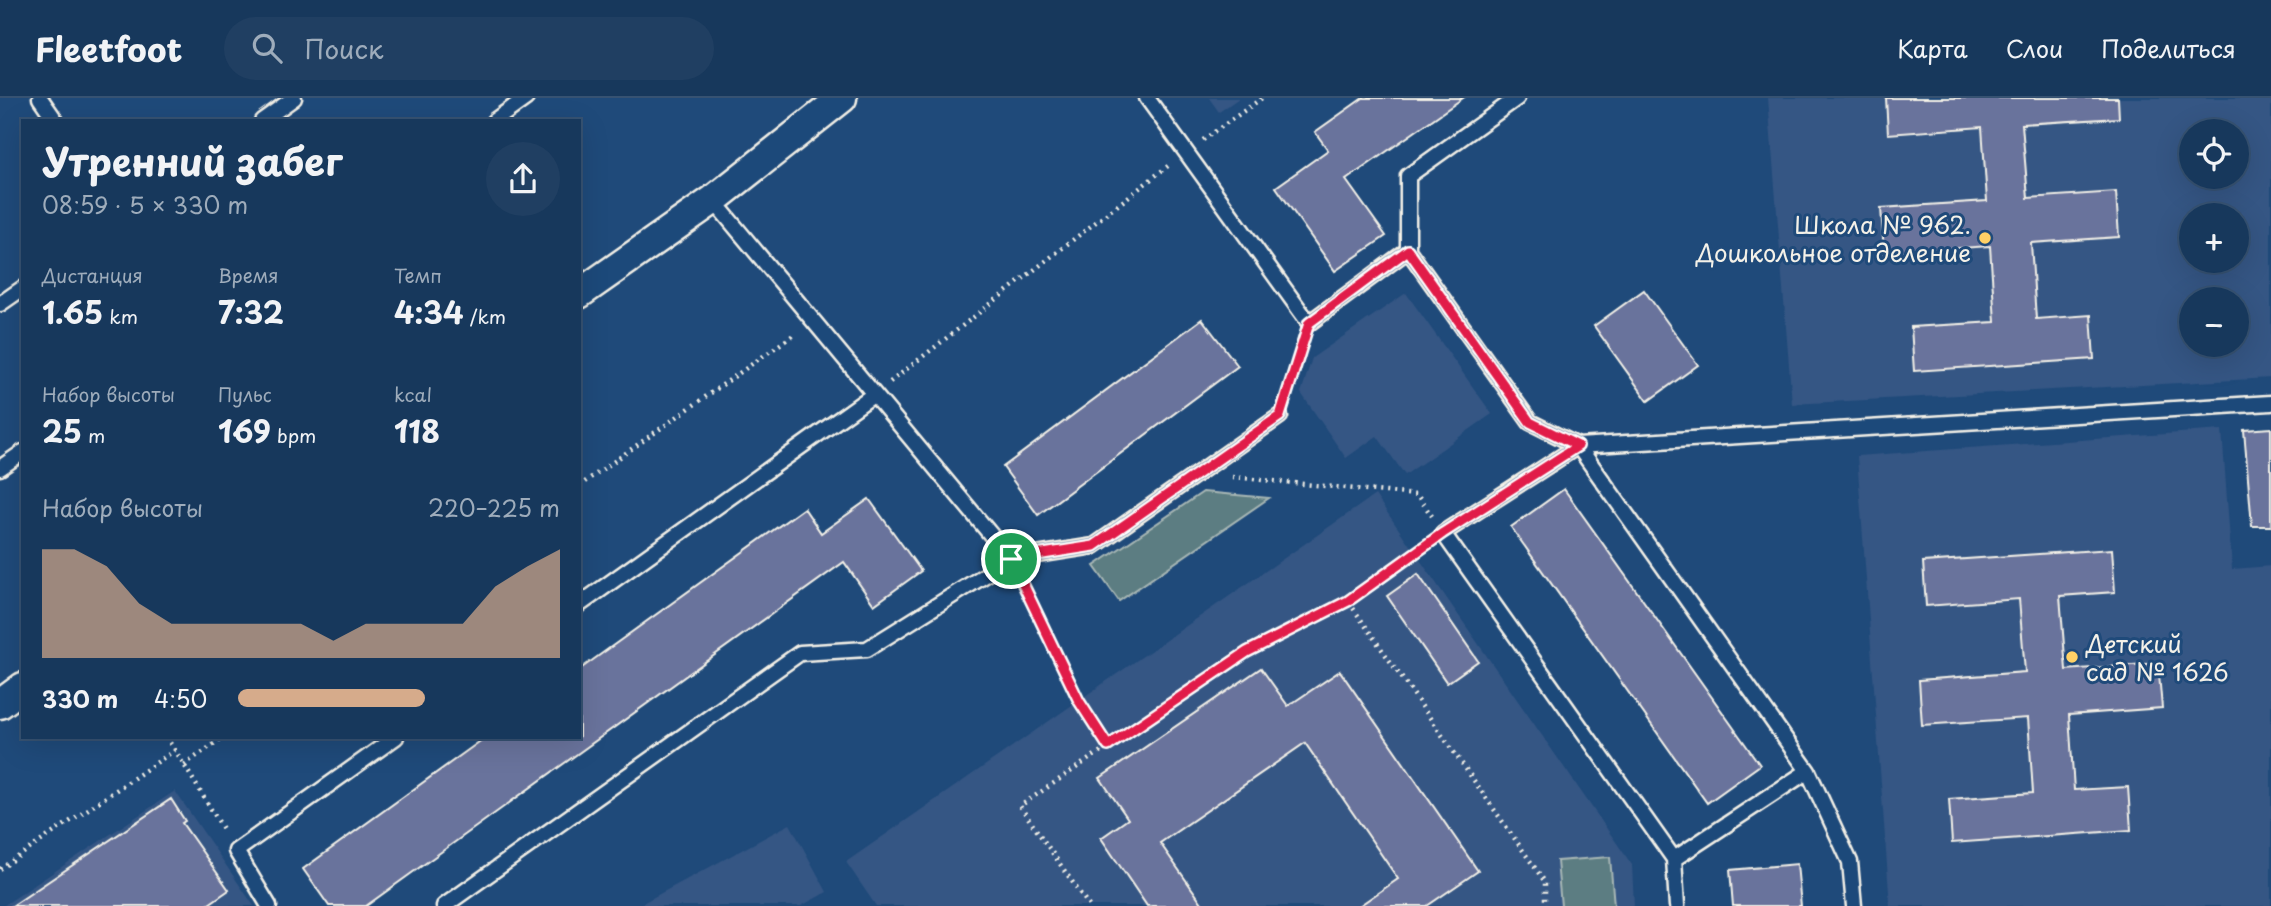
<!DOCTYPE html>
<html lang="ru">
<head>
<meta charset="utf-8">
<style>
	:root { --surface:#17385c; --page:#203f62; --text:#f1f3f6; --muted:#9eacbb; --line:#365272; --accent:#d6ab8b }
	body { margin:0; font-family:"Playpen Sans",sans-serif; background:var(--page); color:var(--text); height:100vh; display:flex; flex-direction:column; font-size:26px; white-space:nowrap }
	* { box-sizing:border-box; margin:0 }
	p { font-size:23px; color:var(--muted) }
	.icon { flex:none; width:38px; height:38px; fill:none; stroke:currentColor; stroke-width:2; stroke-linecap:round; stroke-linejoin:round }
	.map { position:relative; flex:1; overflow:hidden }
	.side { position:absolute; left:21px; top:21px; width:560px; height:620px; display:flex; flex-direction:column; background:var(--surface); border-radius:0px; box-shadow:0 7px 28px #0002,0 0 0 2px var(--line) }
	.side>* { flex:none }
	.fabs { position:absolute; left:2179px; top:21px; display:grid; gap:14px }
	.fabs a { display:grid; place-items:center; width:70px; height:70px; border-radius:50%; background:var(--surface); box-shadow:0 7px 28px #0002,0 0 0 2px var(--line); font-size:35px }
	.pin { position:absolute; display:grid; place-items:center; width:60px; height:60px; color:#fff; margin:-30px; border:4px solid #fff; border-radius:50%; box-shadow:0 2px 7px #0007 }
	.round { display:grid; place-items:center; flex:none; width:74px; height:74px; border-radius:37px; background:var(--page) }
	.head { display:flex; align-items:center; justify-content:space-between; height:119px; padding:0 21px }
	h1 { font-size:38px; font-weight:700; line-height:52px }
	.figures { display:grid; grid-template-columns:repeat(3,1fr); gap:10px; height:119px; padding:7px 21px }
	.figures div { display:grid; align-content:center }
	.figures b { font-size:30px; font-weight:700 }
	.figures small { font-size:19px; font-weight:400 }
	.figures p { font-size:19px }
	.chart { height:196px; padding:14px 21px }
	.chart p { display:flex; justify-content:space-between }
	.chart svg { width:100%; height:126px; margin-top:7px; fill:var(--accent); opacity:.7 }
	ul { padding:0 21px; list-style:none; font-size:23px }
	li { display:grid; grid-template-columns:112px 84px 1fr; align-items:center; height:52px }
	li i { height:18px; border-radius:9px; background:var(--accent) }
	header { display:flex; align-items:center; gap:42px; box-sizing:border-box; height:98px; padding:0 35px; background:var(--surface); border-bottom:2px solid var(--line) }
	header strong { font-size:33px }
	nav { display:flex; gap:38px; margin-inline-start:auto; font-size:24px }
	.search { width:490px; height:63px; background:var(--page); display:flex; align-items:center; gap:18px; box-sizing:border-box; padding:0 24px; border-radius:38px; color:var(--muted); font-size:26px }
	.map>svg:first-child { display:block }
</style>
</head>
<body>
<header>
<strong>Fleetfoot</strong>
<div class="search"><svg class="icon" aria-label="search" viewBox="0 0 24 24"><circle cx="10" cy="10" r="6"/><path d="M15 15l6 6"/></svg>Поиск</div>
<nav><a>Карта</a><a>Слои</a><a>Поделиться</a></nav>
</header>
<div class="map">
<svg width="2271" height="808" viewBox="0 0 2271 808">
	<rect width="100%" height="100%" fill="#1f4a7a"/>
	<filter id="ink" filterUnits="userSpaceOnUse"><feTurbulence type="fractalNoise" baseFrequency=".0143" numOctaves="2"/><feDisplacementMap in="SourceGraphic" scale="14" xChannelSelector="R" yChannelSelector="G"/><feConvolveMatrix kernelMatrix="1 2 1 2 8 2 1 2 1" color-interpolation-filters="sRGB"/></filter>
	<g filter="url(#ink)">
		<path fill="#355684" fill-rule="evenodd" d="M 1209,0 L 1239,0 L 1219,14 Z
			M 1768,0 L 2271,0 L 2271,280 L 1792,306 ZM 2191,33 L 2236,33 L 2236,79 L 2191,79 ZM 2191,117 L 2236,117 L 2236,163 L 2191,163 ZM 2191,201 L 2236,201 L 2236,247 L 2191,247 Z
			M 1406,195 L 1492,316 L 1405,377 L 1377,338 L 1346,360 L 1301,295 L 1312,260 Z
			M 2222,332 L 2232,471 L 2271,468 L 2271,808 L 1890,808 L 1857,358 Z
			M 1375,397 L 1632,767 L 1634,808 L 876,808 L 846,764 Z
			M 175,693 L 254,808 L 3,808 Z
			M 790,726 L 827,794 L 801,808 L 637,808 Z"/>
		<path fill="#5c7d82" stroke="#a8b7b5" stroke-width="2" d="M 1203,394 L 1269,400 L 1119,503 L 1094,468 Z
			M 1610,759 L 1614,808 L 1561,808 L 1557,763 Z"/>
		<path fill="#69739c" stroke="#f4f1e8" stroke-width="2" d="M 1363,0 L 1463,0 L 1346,82 L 1386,138 L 1335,173 L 1276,89 L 1328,52 L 1315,34 Z
			M 1886,0 L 2118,0 L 2119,20 L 2022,26 L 2028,100 L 2116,94 L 2119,139 L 2031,145 L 2036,221 L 2091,217 L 2094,261 L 1914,273 L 1911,229 L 1995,224 L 1990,148 L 1884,155 L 1881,110 L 1987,103 L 1982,29 L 1888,36 Z
			M 1644,192 L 1698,267 L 1648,303 L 1594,228 Z
			M 1202,221 L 1238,268 L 1038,417 L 1003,369 Z
			M 2271,330 L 2271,428 L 2252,428 L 2244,332 Z
			M 1564,391 L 1760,667 L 1707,705 L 1511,429 Z
			M 869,401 L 921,473 L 874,507 L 844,464 L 366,808 L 329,808 L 303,771 L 486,639 L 579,639 L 579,572 L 804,410 L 821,435 Z
			M 2112,451 L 2115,494 L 2060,498 L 2066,572 L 2158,565 L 2162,610 L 2069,617 L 2074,692 L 2128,689 L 2131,732 L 1952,745 L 1949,701 L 2033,695 L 2028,620 L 1922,627 L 1919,582 L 2025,574 L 2019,501 L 1926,508 L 1923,464 Z
			M 1418,476 L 1478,563 L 1447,585 L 1387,498 Z
			M 1261,570 L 1288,608 L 1340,573 L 1478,773 L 1427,808 L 1359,808 L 1398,781 L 1305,645 L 1160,745 L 1204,808 L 1147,808 L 1101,740 L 1128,721 L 1100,680 Z
			M 171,701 L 185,723 L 182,725 L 229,792 L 206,808 L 12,808 Z
			M 1797,766 L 1801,808 L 1733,808 L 1730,772 Z"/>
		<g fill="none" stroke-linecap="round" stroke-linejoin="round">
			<g stroke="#f4f1e8" stroke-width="19">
				<path id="lane" d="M 40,0 L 56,23
					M 1147,0 L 1309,225 L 1408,152 L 1530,324 L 1578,348 L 1808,673 L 1850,764 L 1854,808
					M 262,23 L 294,0
					M 494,23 L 526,0
					M 713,102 L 1011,461 L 1094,448 L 1280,318
					M 1408,152 L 1408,78 L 1517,0
					M 0,206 L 23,190
					M 0,370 L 23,354
					M 579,507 L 873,297
					M 1674,761 L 1808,673
					M 269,808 L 236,753 L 396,639
					M 444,808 L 800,555 L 867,551 L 1011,461
					M 1677,808 L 1674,761 L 1443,435 L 1578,348 L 2271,305"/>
			</g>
			<g stroke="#f4f1e8" stroke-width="33">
				<path id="street" d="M 579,196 L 713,102 L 842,0
					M 0,606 L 23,589"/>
			</g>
			<path stroke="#f4f1e8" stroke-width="4.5" stroke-dasharray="2 5" stroke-linecap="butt" d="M 1203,42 L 1262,0
				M 890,284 L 1168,68
				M 1286,297 L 1302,245
				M 1232,379 L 1417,397 L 1432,418
				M 579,388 L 796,235
				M 1021,482 L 1079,603 L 1108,648
				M 1348,503 L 1424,448
				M 166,639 L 175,652
				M 184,667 L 224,639
				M 0,771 L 175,652 L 225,734
				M 1089,808 L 1020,708 L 1247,554 L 1348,503 L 1545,784 L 1545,808"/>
			<use href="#lane" stroke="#1f4a7a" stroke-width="14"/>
			<use href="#street" stroke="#1f4a7a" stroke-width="28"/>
		</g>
	</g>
	<g fill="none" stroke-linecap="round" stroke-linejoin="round" filter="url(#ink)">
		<g stroke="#fff" stroke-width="14">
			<path id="route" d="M 1408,152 L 1530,324 L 1578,348 L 1443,435 L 1348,503 L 1247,554 L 1108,648 L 1079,603 L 1011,461 L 1094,448 L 1280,318 L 1309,225 Z"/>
		</g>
		<use href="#route" stroke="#e11d48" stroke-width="9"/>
	</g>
	<g fill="#ffd166" stroke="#1f4a7a" stroke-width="2.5">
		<circle cx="1985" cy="140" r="7"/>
		<circle cx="2072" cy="559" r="7"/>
	</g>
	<g text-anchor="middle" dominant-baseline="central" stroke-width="6" stroke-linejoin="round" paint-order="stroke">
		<g font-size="24" fill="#f4f1e8" stroke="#1f4a7a" text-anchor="end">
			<text x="1971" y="126">Школа № 962.<tspan x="1971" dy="28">Дошкольное отделение</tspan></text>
			<text x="2086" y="545" text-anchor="start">Детский<tspan x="2086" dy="28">сад № 1626</tspan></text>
		</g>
	</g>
</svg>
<div class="fabs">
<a><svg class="icon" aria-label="locate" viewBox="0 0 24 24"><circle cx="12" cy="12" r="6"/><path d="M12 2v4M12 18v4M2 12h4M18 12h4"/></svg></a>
<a>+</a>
<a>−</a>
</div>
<div class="pin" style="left:1011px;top:461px;background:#1e9e55"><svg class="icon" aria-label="arrive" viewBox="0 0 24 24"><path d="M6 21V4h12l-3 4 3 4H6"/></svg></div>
<section class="side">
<div class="head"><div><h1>Утренний забег</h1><p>08:59 · 5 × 330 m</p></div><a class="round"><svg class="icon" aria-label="share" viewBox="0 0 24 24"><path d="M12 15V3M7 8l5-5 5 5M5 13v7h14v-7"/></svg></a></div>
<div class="figures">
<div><p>Дистанция</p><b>1.65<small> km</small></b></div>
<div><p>Время</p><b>7:32</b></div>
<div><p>Темп</p><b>4:34<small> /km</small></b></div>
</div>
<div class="figures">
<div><p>Набор высоты</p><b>25<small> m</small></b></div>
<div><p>Пульс</p><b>169<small> bpm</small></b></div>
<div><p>kcal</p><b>118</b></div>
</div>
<div class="chart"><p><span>Набор высоты</span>220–225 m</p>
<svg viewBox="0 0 160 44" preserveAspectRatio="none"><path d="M0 44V6L10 6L20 12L30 25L40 32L50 32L60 32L70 32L80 32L90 38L100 32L110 32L120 32L130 32L140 19L150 12L160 6V44z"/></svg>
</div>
<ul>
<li><b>330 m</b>4:50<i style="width:58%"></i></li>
</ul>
</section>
</div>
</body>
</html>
